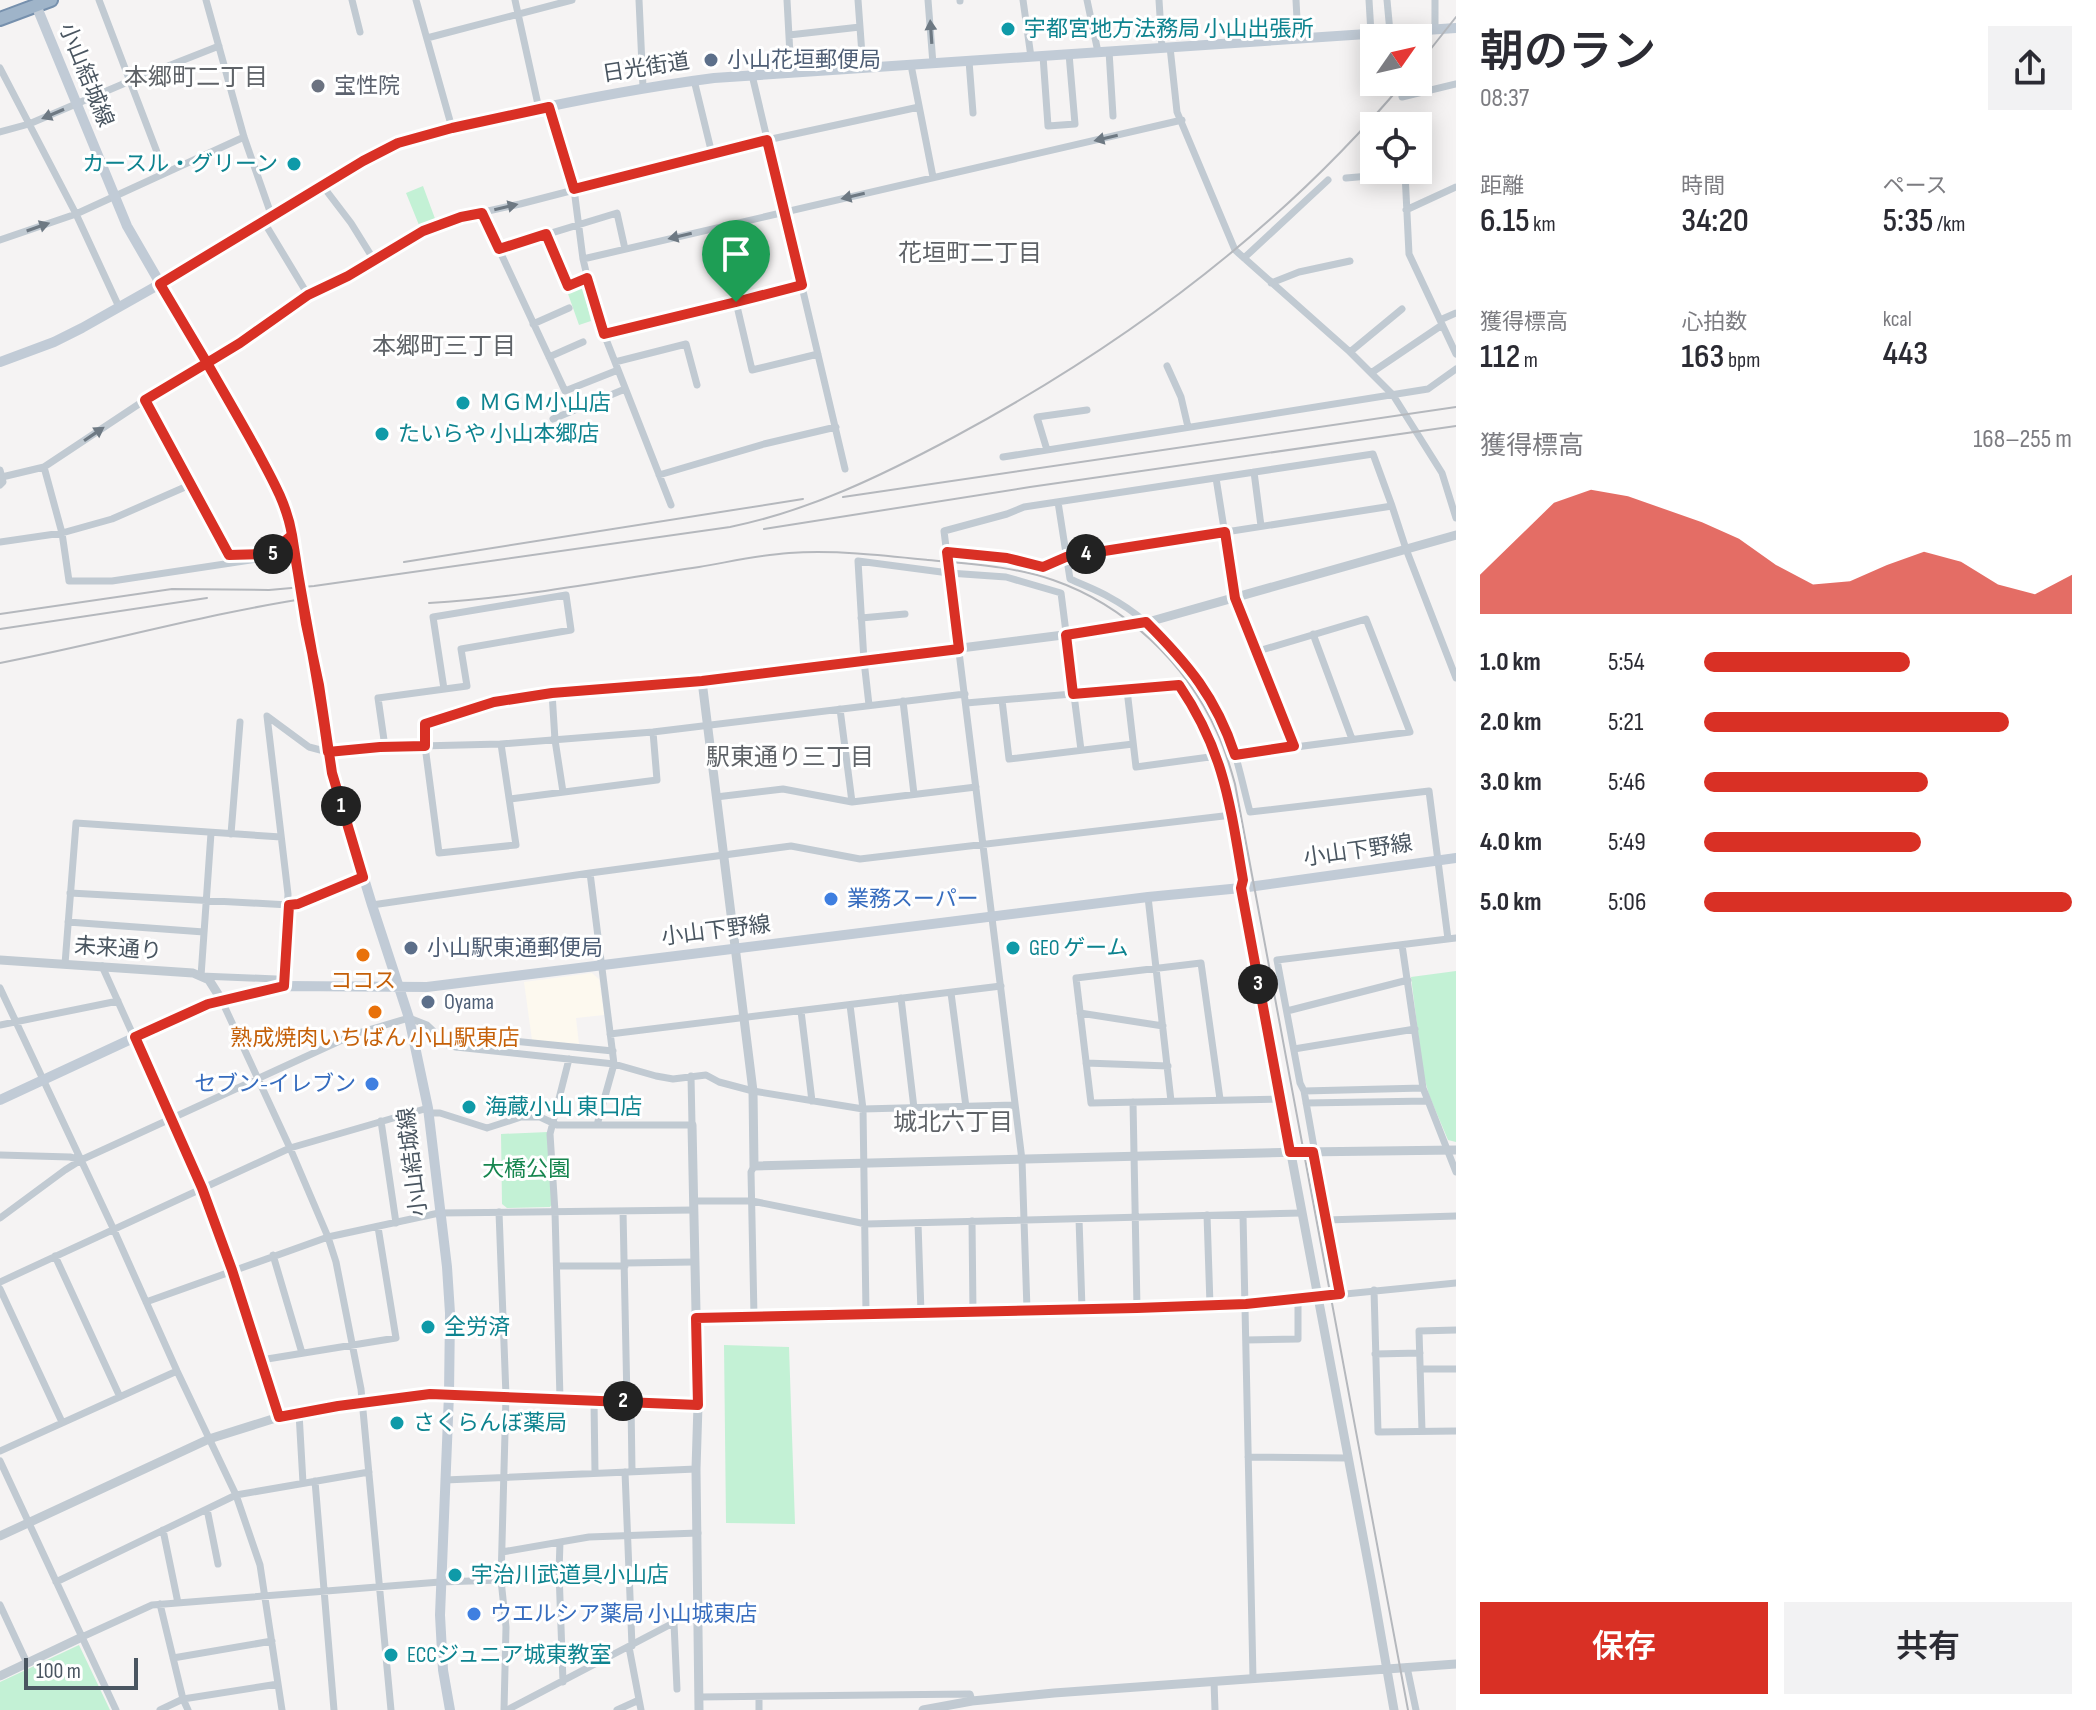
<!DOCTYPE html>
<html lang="ja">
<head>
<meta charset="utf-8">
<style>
	:root { --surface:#fff; --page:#f2f2f3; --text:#2b2b33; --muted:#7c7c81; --accent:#d93025 }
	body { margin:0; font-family:"Sofia Sans Condensed","Noto Sans JP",sans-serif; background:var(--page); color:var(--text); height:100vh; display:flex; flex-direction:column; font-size:30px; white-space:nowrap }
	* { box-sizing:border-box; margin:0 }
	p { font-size:26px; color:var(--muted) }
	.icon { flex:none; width:44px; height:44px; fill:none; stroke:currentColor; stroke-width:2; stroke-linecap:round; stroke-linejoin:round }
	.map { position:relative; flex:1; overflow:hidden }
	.panel { display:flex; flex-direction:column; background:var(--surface); width:640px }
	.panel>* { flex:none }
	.needle { width:52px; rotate:56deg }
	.buttons { position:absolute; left:1360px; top:24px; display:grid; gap:16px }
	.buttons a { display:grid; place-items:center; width:72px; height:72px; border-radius:0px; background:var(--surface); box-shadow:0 4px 20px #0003; font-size:40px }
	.scale { position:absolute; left:24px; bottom:20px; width:114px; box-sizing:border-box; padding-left:8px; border:4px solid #4a5661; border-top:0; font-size:22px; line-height:28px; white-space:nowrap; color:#4a5661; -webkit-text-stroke:6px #fff; paint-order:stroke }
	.pin { position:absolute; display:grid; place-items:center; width:68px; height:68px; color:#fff; margin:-82px -34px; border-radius:50% 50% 50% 0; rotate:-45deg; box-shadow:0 0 8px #0007 }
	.pin .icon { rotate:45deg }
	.km { position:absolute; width:40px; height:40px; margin:-20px; border-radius:50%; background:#222; color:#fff; font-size:22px; line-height:40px; text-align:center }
	.round { display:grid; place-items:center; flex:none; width:84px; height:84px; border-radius:0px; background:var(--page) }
	.head { display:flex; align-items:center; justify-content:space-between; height:136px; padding:0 24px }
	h1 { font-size:44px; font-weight:600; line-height:60px }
	.stats { display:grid; grid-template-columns:repeat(3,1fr); gap:12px; height:136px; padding:8px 24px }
	.stats div { display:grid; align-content:center }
	.stats b { font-size:34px; font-weight:600 }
	.stats small { font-size:22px; font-weight:400 }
	.stats p { font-size:22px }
	.chart { height:224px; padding:16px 24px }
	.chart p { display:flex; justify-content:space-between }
	.chart svg { width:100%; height:144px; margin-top:8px; fill:var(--accent); opacity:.7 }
	.action { display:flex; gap:16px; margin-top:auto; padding:16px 24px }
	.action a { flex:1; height:92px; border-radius:0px; background:var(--accent); color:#fff; font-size:32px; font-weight:600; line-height:92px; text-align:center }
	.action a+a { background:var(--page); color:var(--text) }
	ul { padding:0 24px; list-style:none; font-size:26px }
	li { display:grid; grid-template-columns:128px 96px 1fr; align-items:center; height:60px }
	li i { height:20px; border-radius:10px; background:var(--accent) }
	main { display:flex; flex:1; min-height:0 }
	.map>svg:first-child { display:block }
</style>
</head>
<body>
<main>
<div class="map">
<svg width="1456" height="1710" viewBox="0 0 1456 1710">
	<rect width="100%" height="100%" fill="#f5f3f3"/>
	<path fill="#fdf9ef" d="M 592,973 L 599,979 L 604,1015 L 576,1018 L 579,1044 L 532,1040 L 524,982 Z"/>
	<path fill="#c3f1d5" d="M 423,186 L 437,224 L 421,230 L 406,193 Z
		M 582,284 L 591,321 L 579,325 L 567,291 Z
		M 1456,971 L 1456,1142 L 1448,1140 L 1429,1095 L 1423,1073 L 1411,977 Z
		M 548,1132 L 553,1203 L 550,1207 L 507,1208 L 502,1204 L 501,1134 Z
		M 724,1345 L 789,1347 L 795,1524 L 726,1523 Z
		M 79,1645 L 110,1710 L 0,1710 L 0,1682 Z"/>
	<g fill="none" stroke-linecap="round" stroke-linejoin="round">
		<g stroke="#7690ad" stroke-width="16">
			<path id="trunk" d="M 0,19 L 51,0"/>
		</g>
		<path stroke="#c1cad2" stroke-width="7" d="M 99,0 L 165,173
			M 206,0 L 244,137 L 272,217
			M 352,0 L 360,32
			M 416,0 L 452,128
			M 515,0 L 539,109
			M 639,0 L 643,87
			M 787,0 L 791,73
			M 858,0 L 863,68
			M 928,0 L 933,64
			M 960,0 L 960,1
			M 1023,0 L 1031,57
			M 1087,0 L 1098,52
			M 1159,0 L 1162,48
			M 1296,0 L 1298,38
			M 1369,0 L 1371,33
			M 1387,0 L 1390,32
			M 1435,0 L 1435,29
			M 789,35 L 860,27
			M 427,38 L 572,0
			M 1170,47 L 1177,112 L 1235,250 L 1350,352 L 1393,395 L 1442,473 L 1456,518
			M 1109,51 L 1113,116
			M 1043,56 L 1048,126 L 1075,124 L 1069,54
			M 969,61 L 973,113
			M 911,65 L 933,177
			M 0,68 L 76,214 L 119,307
			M 752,75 L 845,469
			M 694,80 L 712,154
			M 1402,97 L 1456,84
			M 549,107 L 574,189 L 583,259 L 592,297 L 604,334 L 671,505
			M 0,132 L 29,124 L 130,81 L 219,46
			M 1346,178 L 1405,173 L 1409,254 L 1456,354
			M 322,185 L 351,223 L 374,260
			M 1406,210 L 1456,187
			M 482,213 L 565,391 L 618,370
			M 264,222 L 308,295
			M 546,234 L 568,286 L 587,278
			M 0,240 L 76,214 L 244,137
			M 499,249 L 617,213 L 625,249
			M 1244,258 L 1328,180
			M 583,259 L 1182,120
			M 1271,283 L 1299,272 L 1350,261
			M 736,302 L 752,370 L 818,354
			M 1440,320 L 1456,313
			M 533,324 L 569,308
			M 604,334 L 802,285
			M 1350,352 L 1402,309
			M 549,357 L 583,342
			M 615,362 L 686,344 L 697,385
			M 1167,366 L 1181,397 L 1188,427
			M 1371,373 L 1442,325
			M 145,400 L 192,484 L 229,555 L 261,554
			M 553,419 L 625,389
			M 1047,450 L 1037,417 L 1087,410
			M 1003,457 L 1428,389 L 1456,369
			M 44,467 L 62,533 L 69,581 L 112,581 L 271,557 L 281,544 L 292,535
			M 0,470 L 3,482 L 0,485
			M 1254,472 L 1261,526
			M 659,475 L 764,444 L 836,427
			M 2,477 L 44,467 L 145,400 L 240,343 L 308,295 L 348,276 L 423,231 L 461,217 L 520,204 L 767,140 L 919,107
			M 1216,478 L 1235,598 L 1294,746
			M 1058,502 L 1070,579 C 1083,585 1097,590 1109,597 C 1158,623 1209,683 1229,735 C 1238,760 1243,786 1250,812 L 1429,791 L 1448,939
			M 0,542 L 62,533 L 112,519 L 192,484
			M 947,552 L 1007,558 L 1043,567 L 1066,557 L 1392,506
			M 861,618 L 905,614
			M 1313,634 L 1352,739
			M 1127,690 L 1136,767 L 1217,756
			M 552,693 L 555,740 L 563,792
			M 1002,700 L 1009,759 L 1133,744
			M 903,701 L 914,794
			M 966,703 L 1179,685 C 1223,750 1231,806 1243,880 L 1241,888
			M 869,705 L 864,661 L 858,561 L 949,573 L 1006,577 L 1061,593 L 1081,750
			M 840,709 L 852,802
			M 501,744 L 516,845 L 439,853 L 425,746 L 425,724 L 494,702 L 552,693 L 702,681
			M 385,747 L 378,698 L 467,686 L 461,649 L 571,630 L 566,595 L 433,617 L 444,689
			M 1235,755 L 1410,732 L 1366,619 L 1255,652
			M 716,797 L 783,789 L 852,802 L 976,787
			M 510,799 L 657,780 L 653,732
			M 211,833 L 201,976 L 276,979 L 284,986
			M 231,834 L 240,722
			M 590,873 L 614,1064 L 597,1125
			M 70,893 L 289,905 L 298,904 L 363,877
			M 1148,897 L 1171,1101
			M 372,905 L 590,873 L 791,846 L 860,859 L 1232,815
			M 68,922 L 204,932
			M 1402,945 L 1423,1088 L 1456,1172
			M 65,964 L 76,823 L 281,837
			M 102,966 L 202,1188 L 232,1270 L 279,1417
			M 284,986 L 288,894 L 267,716 L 309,747 L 328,752 L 380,747 L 501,744 L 653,732 L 965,694
			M 0,988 L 113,1228 L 177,1371 L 236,1495 L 260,1565 L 282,1710
			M 951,993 L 966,1107
			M 901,998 L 914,1108
			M 221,999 L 290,1148 L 328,1237 L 336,1262 L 361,1389 L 391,1710
			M 850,1005 L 863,1109 L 866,1313
			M 801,1011 L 812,1101
			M 1287,1011 L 1408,980
			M 1080,1013 L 1163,1026
			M 0,1025 L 118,1001
			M 610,1034 L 1001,986
			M 456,1047 L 459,1040 L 464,1036 L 613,1051
			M 1294,1049 L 1415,1029
			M 1086,1063 L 1168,1066
			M 1304,1091 L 1423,1088
			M 1220,1099 L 1201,963 L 1076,978 L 1091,1103 L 1280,1099
			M 1133,1102 L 1137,1308
			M 1306,1103 L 1428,1101
			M 429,1113 L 440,1113 L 487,1128 L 521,1117 L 540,1117 L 557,1125 L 692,1125 L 691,1076
			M 381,1121 L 396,1223
			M 0,1155 L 70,1157 L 81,1160
			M 754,1166 L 751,1172 L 754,1316
			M 694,1201 L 752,1201 L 866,1224 L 1301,1213
			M 623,1211 L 627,1401
			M 499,1212 L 506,1396 L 501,1580 L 506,1627 L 504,1710
			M 1207,1215 L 1210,1305
			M 1243,1215 L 1253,1678
			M 0,1218 L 65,1170 L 81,1160 L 355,1034 L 409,1018 L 427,1025 L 448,1045 L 456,1047 L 614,1064 L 656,1076 L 673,1079 L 706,1075 L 719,1082 L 753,1091 L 863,1109 L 1015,1105
			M 1079,1219 L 1082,1308
			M 1326,1220 L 1456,1216
			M 972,1221 L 973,1312
			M 918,1223 L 921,1313
			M 273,1255 L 302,1353
			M 55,1256 L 120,1397
			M 625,1263 L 694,1262
			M 557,1266 L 625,1266
			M 0,1282 L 290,1148 L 428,1108
			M 0,1289 L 62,1422
			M 1374,1290 L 1378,1432 L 1456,1431
			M 1340,1294 L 1304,1091 L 1300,1083 L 1277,960 L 1456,938
			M 146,1302 L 328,1237 L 439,1213 L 694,1210
			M 1027,1310 L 1022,1160 L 944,531 L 1007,514 L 1024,507 L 1373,454 L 1392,506 L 1406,549 L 1456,678
			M 696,1318 L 1137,1308 L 1246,1304 L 1456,1283
			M 1246,1340 L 1298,1339 L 1298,1299
			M 1375,1354 L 1420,1353
			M 261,1360 L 396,1338 L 378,1227
			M 1420,1369 L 1456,1369
			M 560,1399 L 555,1212 L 550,1134 L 569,1059
			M 594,1400 L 595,1473
			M 631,1402 L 632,1471
			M 299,1413 L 303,1483
			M 1422,1431 L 1419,1331 L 1456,1330
			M 0,1451 L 177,1371
			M 1248,1457 L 1347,1458
			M 0,1461 L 116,1710
			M 625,1472 L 632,1646
			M 445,1480 L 696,1469
			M 315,1481 L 334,1710
			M 207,1509 L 218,1564
			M 163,1530 L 178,1603
			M 560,1542 L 559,1572 L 563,1682
			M 502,1552 L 589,1537 L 698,1533
			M 56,1582 L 236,1495 L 369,1472
			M 160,1604 L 183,1699 L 188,1710
			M 0,1605 L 27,1663
			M 674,1623 L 677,1689
			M 82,1637 L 152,1605 L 440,1582 L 501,1580
			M 629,1647 L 641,1710
			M 173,1658 L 272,1641
			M 1407,1667 L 1416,1710
			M 1214,1681 L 1215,1710
			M 699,1697 L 970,1694 L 972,1701
			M 759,1697 L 759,1710
			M 160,1710 L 183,1699 L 278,1684
			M 507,1710 L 698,1610
			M 617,1710 L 639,1700"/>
		<path stroke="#c1cad2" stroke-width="9" d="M 1456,535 L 1134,626 L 702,681 L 753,1091 L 754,1166 L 1303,1152 L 1456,1150
			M 1241,888 L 1372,1584 L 1394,1710
			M 0,960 L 193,973 L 209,980 L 221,999
			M 692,1125 L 698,1405 L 696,1469 L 699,1710
			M 0,1536 L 209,1439 L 279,1417 L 338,1406 L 430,1394 L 698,1405
			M 0,1676 L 82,1637
			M 923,1710 L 972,1701 L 1054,1693 L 1456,1664"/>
		<path stroke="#c1cbd6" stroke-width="10" d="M 36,5 L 127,226 L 261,458 L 284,504 L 293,543
			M 0,362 L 54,342 L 82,328 L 160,284 L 380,151 C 420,132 465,125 509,115 C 577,100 645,87 714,78 L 1456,28
			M 306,624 L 319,685 L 332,773 L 372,905 L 409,1018 L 428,1108 L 447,1267 L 450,1313 L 449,1394 L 440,1615 L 443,1670 L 450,1710
			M 0,1100 L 198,1008 L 221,999 L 284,986 L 427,987 L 1148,897 L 1241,888 L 1456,858"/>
		<use href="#trunk" stroke="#9fb4c9" stroke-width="12"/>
		<path stroke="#b5b8bd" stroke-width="2" d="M 1418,65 L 1456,17
			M 843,497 L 1456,407
			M 764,529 L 1030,487 L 1456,426
			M 404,562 L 803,499
			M 429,603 C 520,598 609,580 699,567 C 729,562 759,555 789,553 C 835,550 881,555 928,560 C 969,564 1013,566 1053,580 C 1125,605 1186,663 1217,732 C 1225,749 1230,766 1235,784 L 1408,1710
			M 0,614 L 172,589 L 269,590 L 314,586 L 730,527 C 809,511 883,475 954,437 C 1123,346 1280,230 1404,82
			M 0,629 L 207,598
			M 0,663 C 104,643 205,614 309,598"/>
		<path stroke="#c1cbd6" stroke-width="10" d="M 293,543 L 306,624"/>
	</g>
	<defs><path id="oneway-solid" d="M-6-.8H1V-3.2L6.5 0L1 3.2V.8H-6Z" transform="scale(2)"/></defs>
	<g fill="#6e7983">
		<use href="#oneway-solid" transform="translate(931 32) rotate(-94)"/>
		<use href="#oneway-solid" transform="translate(53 114) rotate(157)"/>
		<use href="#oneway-solid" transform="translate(1106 138) rotate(167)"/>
		<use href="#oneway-solid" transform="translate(853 196) rotate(167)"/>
		<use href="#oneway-solid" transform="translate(506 207) rotate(-13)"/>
		<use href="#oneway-solid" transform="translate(38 227) rotate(-19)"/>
		<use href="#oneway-solid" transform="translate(680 236) rotate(167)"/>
		<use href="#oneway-solid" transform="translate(94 434) rotate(-34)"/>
	</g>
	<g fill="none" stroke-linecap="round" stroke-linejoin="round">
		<g stroke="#fff" stroke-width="16">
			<path id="route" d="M 736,302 L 604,334 L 587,278 L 568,286 L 546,234 L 499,249 L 482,213 L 461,217 L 423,231 L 348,276 L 308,295 L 240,343 L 207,363 C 223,391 240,420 256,449 C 271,477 287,504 292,535 L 306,624 L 319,685 L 332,773 L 363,877 L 298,904 L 289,905 L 284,986 L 208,1004 L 135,1037 L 202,1188 L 232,1270 L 279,1417 L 338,1406 L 430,1394 L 698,1405 L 696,1318 L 1137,1308 L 1246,1304 L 1340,1294 L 1313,1152 L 1290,1152 L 1241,888 L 1243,880 C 1230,804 1224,751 1179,685 L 1073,694 L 1066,635 L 1146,622 C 1188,664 1216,697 1235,755 L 1294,746 L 1235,598 L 1225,532 L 1066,557 L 1043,567 L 1007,558 L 947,552 L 959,649 L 702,681 L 552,693 L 494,702 L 425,724 L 425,746 L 380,747 L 328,752 C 319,682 304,613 293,543 L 292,535 L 281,544 L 271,557 L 266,554 L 229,555 L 145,400 L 207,363 L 160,284 L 363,161 L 398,143 L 452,128 L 549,107 L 574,189 L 767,140 L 802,285 L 736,302"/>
		</g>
		<use href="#route" stroke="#d93025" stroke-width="10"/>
	</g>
	<g fill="#0f9aa8" stroke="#fff" stroke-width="3">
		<circle cx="1008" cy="29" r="8"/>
		<circle cx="294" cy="164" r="8"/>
		<circle cx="463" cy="403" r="8"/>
		<circle cx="382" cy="434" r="8"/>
		<circle cx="1013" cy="948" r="8"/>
		<circle cx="469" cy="1107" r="8"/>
		<circle cx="428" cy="1327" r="8"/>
		<circle cx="397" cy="1423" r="8"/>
		<circle cx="455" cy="1575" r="8"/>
		<circle cx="391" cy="1655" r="8"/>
	</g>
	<g fill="#5c6f8a" stroke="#fff" stroke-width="3">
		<circle cx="711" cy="60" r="8"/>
		<circle cx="411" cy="948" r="8"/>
		<circle cx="428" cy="1002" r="8"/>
	</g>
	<circle fill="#6b7280" stroke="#fff" stroke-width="3" cx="318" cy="86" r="8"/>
	<g fill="#3f7fe0" stroke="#fff" stroke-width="3">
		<circle cx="831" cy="899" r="8"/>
		<circle cx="372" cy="1084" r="8"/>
		<circle cx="474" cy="1614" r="8"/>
	</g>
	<g fill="#e8710a" stroke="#fff" stroke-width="3">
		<circle cx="363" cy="955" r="8"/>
		<circle cx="375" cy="1012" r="8"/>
	</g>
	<g text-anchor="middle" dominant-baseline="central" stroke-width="6" stroke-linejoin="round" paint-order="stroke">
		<g font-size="22" fill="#0d838f" stroke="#fff" text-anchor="start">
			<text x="1024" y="29">宇都宮地方法務局 小山出張所</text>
			<text x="278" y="164" text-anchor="end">カースル・グリーン</text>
			<text x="479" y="403">ＭＧＭ小山店</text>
			<text x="398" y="434">たいらや 小山本郷店</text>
			<text x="1029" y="948">GEO ゲーム</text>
			<text x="485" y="1107">海蔵小山 東口店</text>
			<text x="444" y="1327">全労済</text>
			<text x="413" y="1423">さくらんぼ薬局</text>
			<text x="471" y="1575">宇治川武道具小山店</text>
			<text x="407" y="1655">ECCジュニア城東教室</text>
		</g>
		<g font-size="22" fill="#4e5e75" stroke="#fff" text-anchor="start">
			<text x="727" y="60">小山花垣郵便局</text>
			<text x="427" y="948">小山駅東通郵便局</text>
			<text x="444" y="1002">Oyama</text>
		</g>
		<g font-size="22" fill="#4a5661" stroke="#fff">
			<text transform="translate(646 68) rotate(-9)">日光街道</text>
			<text transform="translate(86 75) rotate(68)">小山結城線</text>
			<text transform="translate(1358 851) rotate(-8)">小山下野線</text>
			<text transform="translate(716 931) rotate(-7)">小山下野線</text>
			<text transform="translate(118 949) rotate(4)">未来通り</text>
			<text transform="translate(413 1162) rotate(-97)">小山結城線</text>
		</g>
		<g font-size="22" fill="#5b616d" stroke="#fff" text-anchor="start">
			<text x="334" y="86">宝性院</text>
		</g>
		<g font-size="22" fill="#366cbe" stroke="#fff" text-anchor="start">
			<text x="847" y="899">業務スーパー</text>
			<text x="356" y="1084" text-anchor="end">セブン-イレブン</text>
			<text x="490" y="1614">ウエルシア薬局 小山城東店</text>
		</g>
		<g font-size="22" fill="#c56008" stroke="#fff">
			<text x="363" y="981">ココス</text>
			<text x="375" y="1038">熟成焼肉いちばん 小山駅東店</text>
		</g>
		<g font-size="22" fill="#17864f" stroke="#fff">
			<text x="526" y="1169">大橋公園</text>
		</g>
		<g font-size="24" fill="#5f6368" stroke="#fff">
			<text x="196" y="77">本郷町二丁目</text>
			<text x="970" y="253">花垣町二丁目</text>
			<text x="444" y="346">本郷町三丁目</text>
			<text x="790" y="757">駅東通り三丁目</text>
			<text x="953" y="1122">城北六丁目</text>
		</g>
	</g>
</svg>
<div class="buttons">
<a><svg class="needle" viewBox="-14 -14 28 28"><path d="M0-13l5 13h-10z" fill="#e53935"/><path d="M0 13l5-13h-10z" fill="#7c7c81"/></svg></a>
<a><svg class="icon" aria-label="locate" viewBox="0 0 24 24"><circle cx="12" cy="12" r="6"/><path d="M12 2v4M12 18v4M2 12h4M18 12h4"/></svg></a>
</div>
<div class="scale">100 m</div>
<div class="pin" style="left:736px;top:302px;background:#1e9e55"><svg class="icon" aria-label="arrive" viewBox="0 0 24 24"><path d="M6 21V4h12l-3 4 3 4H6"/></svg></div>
<b class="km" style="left:341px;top:806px">1</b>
<b class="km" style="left:623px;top:1401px">2</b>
<b class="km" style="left:1258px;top:984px">3</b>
<b class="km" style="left:1086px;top:554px">4</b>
<b class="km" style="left:273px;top:554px">5</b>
</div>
<section class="panel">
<div class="head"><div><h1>朝のラン</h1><p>08:37</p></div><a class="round"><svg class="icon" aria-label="share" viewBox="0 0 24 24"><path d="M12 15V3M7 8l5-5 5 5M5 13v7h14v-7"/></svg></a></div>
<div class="stats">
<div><p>距離</p><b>6.15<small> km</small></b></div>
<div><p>時間</p><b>34:20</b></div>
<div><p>ペース</p><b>5:35<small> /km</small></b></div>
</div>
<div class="stats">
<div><p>獲得標高</p><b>112<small> m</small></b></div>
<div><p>心拍数</p><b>163<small> bpm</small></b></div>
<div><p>kcal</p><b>443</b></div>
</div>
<div class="chart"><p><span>獲得標高</span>168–255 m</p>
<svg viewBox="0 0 160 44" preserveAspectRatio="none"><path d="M0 44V32L10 21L20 10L30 6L40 8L50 12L60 16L70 21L80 29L90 35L100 34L110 29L120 25L130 28L140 35L150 38L160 32V44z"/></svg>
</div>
<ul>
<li><b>1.0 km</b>5:54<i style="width:56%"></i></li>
<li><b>2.0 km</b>5:21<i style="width:83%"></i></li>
<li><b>3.0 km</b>5:46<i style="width:61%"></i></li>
<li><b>4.0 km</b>5:49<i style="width:59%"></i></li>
<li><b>5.0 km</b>5:06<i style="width:100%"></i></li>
</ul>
<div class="action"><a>保存</a><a>共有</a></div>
</section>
</main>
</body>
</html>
